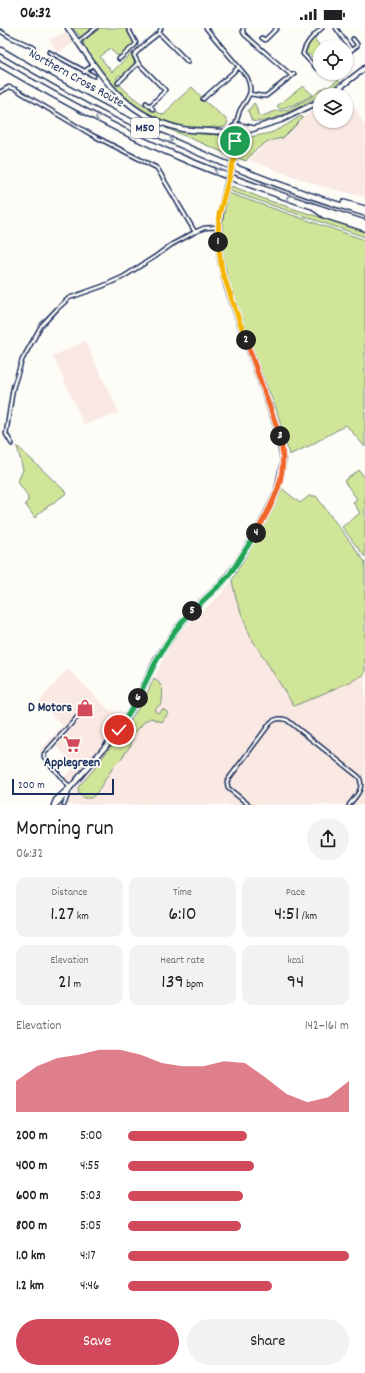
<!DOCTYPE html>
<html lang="en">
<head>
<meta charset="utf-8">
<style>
	:root { --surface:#fff; --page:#f2f2f2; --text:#202124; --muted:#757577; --accent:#d1495b }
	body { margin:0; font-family:Dekko,sans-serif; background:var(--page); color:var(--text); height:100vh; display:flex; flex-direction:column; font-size:15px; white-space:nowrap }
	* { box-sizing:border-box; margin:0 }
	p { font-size:13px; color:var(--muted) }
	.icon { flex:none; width:22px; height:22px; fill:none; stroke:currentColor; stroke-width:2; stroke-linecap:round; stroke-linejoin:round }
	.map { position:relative; height:777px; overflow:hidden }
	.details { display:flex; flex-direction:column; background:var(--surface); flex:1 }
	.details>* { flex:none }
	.controls { position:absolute; left:313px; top:12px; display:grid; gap:8px }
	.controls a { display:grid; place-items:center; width:40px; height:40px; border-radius:50%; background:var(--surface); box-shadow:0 1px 3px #0004; font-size:20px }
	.scale { position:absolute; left:12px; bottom:10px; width:102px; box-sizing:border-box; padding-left:4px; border:2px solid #1b2f5e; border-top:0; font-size:11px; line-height:14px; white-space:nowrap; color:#1b2f5e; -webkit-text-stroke:3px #fdfcf7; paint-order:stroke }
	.pin { position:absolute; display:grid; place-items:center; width:34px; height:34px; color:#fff; margin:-17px; border:2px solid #fff; border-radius:50%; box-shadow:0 1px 4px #0007 }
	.km { position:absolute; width:20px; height:20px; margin:-10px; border-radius:50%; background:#222; color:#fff; font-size:11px; line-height:20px; text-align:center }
	.round { display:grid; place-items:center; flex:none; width:42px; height:42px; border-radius:21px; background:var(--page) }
	.overview { display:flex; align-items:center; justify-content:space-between; height:68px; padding:0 16px }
	h1 { font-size:22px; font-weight:600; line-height:30px }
	.stats { display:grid; grid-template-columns:repeat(3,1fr); gap:6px; height:68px; padding:4px 16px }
	.stats div { display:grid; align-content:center; border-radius:10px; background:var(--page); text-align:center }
	.stats b { font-size:20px; font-weight:600 }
	.stats small { font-size:11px; font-weight:400 }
	.stats p { font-size:11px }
	.chart { height:112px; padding:8px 16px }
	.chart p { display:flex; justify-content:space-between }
	.chart svg { width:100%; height:72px; margin-top:4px; fill:var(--accent); opacity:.7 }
	.primary-button { display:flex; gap:8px; margin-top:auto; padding:8px 16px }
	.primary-button a { flex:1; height:46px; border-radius:24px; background:var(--accent); color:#fff; font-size:16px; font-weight:600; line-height:46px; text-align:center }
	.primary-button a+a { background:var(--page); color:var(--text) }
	ul { padding:0 16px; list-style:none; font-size:13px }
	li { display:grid; grid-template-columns:64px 48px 1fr; align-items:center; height:30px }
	li i { height:10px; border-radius:5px; background:var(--accent) }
	.status { display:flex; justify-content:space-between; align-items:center; height:28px; padding:0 20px; background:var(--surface); direction:ltr }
	.status svg { height:11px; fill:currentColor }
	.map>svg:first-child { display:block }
</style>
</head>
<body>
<div class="status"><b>06:32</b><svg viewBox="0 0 49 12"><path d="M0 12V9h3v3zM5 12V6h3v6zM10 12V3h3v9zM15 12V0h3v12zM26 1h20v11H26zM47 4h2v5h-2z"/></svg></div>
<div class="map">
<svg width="365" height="777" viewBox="0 0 365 777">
	<rect width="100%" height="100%" fill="#fdfcf7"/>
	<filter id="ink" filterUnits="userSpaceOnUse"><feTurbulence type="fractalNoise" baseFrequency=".025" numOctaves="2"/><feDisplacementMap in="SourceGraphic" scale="8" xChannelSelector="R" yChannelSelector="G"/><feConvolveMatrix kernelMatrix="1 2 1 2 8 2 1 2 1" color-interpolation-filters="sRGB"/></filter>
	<g filter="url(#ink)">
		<path fill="#fae8e2" d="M 66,5 L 74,15 L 58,25 L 49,11 Z
			M 344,61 L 365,98 L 365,169 L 320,158 L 249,132 L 268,113 L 284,110 L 305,88 L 320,79 L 320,93 L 346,93 L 346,67 L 339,67 Z
			M 85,313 L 119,385 L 84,396 L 53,328 Z
			M 234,550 L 365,645 L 365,777 L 63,777 L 143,674 L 163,631 L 178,605 L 223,564 Z
			M 68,641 L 109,682 L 125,686 L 105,715 L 70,755 L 64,750 L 75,739 L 54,715 L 45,724 L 44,729 L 39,723 L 63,698 L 39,674 Z"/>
		<path fill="#d1e599" stroke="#768a7c" d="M 73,0 L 128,0 L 135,15 L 134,18 L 122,28 L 116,27 L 110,20 L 100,29 L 112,44 L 133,24 L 132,28 L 135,36 L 123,48 L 119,47 L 117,49 L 117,54 C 130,68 145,80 164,87 L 175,74 L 192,59 L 207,75 L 226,91 L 228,94 L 225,99 C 221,100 218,99 213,99 C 204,101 196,100 186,99 C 146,92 116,67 94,34 C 90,29 81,20 84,13 Z
			M 314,10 L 320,19 L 320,39 L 316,37 L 318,35 L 309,26 L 307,28 C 303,22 308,14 314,10 Z
			M 338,52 L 340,54 C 322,66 274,98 252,93 L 248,83 L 254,75 C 258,79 256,85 260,89 L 278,82 L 280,83 L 288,81 L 310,70 L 326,58 L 328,59 Z
			M 303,58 L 313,67 L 295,76 L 280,81 L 277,78 Z
			M 301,88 L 303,90 L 283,110 L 268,113 L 253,124 L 246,133 L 238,130 C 245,103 251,111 273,104 C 283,100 292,93 301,88 Z
			M 166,100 L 190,105 L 217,107 L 224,109 L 229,111 L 232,115 L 232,120 L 230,129 L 220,123 Z
			M 232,158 L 264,171 L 365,204 L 365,209 L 230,163 Z
			M 228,165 L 365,212 L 365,419 L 346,397 L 309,418 L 289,427 L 276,380 L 246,310 L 226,250 L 222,231 L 220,209 L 224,179 Z
			M 17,418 L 67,465 L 40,484 L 35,490 L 25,476 L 28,473 C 28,464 21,461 18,453 L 23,442 Z
			M 359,442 L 365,450 L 365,529 L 342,499 L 360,485 L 353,474 L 357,471 L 344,453 Z
			M 280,459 L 300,475 L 309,468 L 316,468 L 365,534 L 365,646 L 350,654 L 294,678 L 250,608 L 236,571 L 232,552 L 272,481 Z
			M 154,650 C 164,658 163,663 162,675 L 154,682 L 158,685 L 163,681 L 168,685 L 162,694 L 151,690 L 145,693 L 133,707 L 131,717 L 120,732 L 114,738 L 96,766 L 91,770 L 84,770 L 79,766 L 78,759 L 92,744 L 143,674 Z"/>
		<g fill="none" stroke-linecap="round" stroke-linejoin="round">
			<g stroke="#1b2f5e" stroke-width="5.5">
				<path id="minor" d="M 161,0 L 159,5 L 188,34
					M 206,0 L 247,49 C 254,66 248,68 240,82 C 238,87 237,93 235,98
					M 243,0 L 243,4 L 245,7 L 291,47
					M 336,0 L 351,22
					M 0,3 L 10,9 L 33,19
					M 262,10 L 265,12 L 277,0
					M 78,14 L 96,0
					M 49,24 L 94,48
					M 346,26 L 357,18 L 357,16 L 353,11
					M 119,31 L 135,17 L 136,15 L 128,0
					M 320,41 L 316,40 L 303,26 C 305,15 314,7 322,0
					M 84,44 L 93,37
					M 118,55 L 138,35
					M 0,64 L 9,59 L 15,61 L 92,107 L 157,140 L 195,204
					M 250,66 L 262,68 L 266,68 L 294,46
					M 203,71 L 239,39
					M 146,75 L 153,81
					M 150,78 L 163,65 L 165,62 L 138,35 L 134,27 L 145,16 L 159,5
					M 12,416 L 6,406 L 13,360 L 22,332 L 41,298 L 57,281 L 69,270 L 103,258 L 123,249 L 156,228 L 171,217 L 195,204 L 204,200 L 218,199
					M 64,777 L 70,760 L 44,729 L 44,726 L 80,686
					M 249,777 L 228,760 L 227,753 L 271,694 C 277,690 281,690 287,692 L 359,749 C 365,760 356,768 349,777"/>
			</g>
			<g stroke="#1b2f5e" stroke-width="7">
				<path id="secondary" d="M 68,0 C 101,46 121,87 182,101 C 199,104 217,101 233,106
					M 330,67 L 365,40
					M 243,104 L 281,92 L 320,73
					M 237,120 L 243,102
					M 236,124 L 235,107 L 232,103 L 233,99 L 238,97 L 252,100
					M 54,777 L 56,772 L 68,761
					M 55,777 L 65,767 L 70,760 L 111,712 L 121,699 L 136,674 L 157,630 L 178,599 L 199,576 L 222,555 L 236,537 L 261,496 L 277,464 L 283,433 L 278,403 L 226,256 C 215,218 217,197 226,160"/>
			</g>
			<g stroke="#1b2f5e" stroke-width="8">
				<path id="motorway" d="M 0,22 C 39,45 79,68 119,88 C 199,127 280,160 365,185
					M 0,36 C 60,71 120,104 184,131 C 243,155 304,176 365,195
					M 344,175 L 365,181
					M 316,181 L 324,187 L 365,200"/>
			</g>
			<use href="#minor" stroke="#fdfcf7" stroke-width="2.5"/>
			<use href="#secondary" stroke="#fdfcf7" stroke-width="4"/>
			<use href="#motorway" stroke="#fdfcf7" stroke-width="5"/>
			<g stroke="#1b2f5e" stroke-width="7" stroke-linecap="butt">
				<path id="secondary-bridge" d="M 226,160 L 236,124"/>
			</g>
			<use href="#secondary-bridge" stroke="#fdfcf7" stroke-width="4"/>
		</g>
		<defs><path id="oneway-chevron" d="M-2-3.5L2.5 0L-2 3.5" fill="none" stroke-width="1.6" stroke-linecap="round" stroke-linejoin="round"/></defs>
		<g stroke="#8c96aa">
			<use href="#oneway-chevron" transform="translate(98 90) rotate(-152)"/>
			<use href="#oneway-chevron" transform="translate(170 112) rotate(25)"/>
			<use href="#oneway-chevron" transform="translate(217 143) rotate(-159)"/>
			<use href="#oneway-chevron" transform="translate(289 170) rotate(-160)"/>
		</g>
	</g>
	<g fill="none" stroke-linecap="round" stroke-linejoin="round" filter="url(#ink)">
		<g stroke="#fff" stroke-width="8">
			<path id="split-1" d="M 218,214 L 219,187 L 236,124 L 235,113"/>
		</g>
		<g stroke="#fff" stroke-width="8">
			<path id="split-2" d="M 218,214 L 222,243 L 246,312"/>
		</g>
		<g stroke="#fff" stroke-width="8">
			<path id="split-3" d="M 246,312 L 280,408"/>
		</g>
		<g stroke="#fff" stroke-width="8">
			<path id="split-4" d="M 256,505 C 275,472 289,447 280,408"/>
		</g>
		<g stroke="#fff" stroke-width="8">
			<path id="split-5" d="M 192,583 L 222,555 L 230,546 L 256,505"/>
		</g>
		<g stroke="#fff" stroke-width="8">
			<path id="split-6" d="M 138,670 C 153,638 167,609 192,583"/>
		</g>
		<g stroke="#fff" stroke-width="8">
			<path id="split-7" d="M 119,702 L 138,670"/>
		</g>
		<use href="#split-1" stroke="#f5b400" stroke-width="5"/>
		<use href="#split-2" stroke="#f5b400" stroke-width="5"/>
		<use href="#split-3" stroke="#f0652b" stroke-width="5"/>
		<use href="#split-4" stroke="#f0652b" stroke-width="5"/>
		<use href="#split-5" stroke="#22a559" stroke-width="5"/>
		<use href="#split-6" stroke="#22a559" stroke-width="5"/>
		<use href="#split-7" stroke="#22a559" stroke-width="5"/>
	</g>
	<defs>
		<g id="shop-bare" transform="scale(1.38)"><path d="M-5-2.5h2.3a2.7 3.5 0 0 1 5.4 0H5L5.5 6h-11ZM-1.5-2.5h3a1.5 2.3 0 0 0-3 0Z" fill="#d1495b" stroke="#fdfcf7" stroke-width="2.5" paint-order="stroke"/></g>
		<g id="supermarket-bare" transform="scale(1.38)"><path d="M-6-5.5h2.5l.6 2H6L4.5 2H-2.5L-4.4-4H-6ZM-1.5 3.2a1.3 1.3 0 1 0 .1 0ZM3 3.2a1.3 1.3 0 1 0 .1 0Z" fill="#d1495b" stroke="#fdfcf7" stroke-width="2.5" paint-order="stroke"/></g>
	</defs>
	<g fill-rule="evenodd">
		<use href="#shop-bare" x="85" y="680"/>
		<use href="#supermarket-bare" x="72" y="716"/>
	</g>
	<g text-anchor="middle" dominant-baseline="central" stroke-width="3.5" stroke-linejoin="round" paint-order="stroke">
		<rect fill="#fdfcf7" stroke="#5f6c8c" stroke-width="1" x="131" y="90" width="28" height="20" rx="3"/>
		<g font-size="12" font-weight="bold" fill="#1b2f5e">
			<text x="145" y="100">M50</text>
		</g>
		<g font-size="13" fill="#1b2f5e" stroke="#fdfcf7">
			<text transform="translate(76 51) rotate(29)">Northern Cross Route</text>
		</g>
		<g font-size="13" font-weight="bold" fill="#1b2f5e" stroke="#fdfcf7" text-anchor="end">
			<text x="72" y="680">D Motors</text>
			<text x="72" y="735" text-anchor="middle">Applegreen</text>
		</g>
	</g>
</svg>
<div class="controls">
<a><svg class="icon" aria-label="locate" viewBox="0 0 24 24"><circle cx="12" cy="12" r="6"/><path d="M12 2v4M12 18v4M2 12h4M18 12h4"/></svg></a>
<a><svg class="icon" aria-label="layers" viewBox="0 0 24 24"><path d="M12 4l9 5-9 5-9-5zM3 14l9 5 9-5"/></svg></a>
</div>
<div class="scale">200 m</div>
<div class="pin" style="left:235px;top:113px;background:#1e9e55"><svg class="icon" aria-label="arrive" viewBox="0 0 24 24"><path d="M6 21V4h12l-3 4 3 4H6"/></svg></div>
<div class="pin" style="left:119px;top:702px;background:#d93025"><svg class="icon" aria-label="check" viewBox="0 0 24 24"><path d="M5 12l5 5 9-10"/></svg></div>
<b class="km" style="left:218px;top:214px">1</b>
<b class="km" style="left:246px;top:312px">2</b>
<b class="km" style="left:280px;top:408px">3</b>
<b class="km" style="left:256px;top:505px">4</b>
<b class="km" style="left:192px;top:583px">5</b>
<b class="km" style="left:138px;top:670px">6</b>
</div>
<section class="details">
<div class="overview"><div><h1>Morning run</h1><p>06:32</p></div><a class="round"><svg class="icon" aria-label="share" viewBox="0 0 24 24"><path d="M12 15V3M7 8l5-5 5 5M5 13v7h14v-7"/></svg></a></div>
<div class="stats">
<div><p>Distance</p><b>1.27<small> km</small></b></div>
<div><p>Time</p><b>6:10</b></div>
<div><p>Pace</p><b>4:51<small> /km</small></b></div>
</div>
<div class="stats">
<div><p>Elevation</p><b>21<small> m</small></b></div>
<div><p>Heart rate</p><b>139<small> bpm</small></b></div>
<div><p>kcal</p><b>94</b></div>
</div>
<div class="chart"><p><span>Elevation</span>142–161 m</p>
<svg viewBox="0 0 160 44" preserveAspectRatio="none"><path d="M0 44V25L10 16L20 11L30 9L40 6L50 6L60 9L70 14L80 16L90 16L100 13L110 14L120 23L130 33L140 38L150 35L160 25V44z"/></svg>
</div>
<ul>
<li><b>200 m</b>5:00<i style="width:54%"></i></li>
<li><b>400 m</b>4:55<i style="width:57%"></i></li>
<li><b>600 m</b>5:03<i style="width:52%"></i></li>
<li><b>800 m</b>5:05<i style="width:51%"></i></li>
<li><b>1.0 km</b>4:17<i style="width:100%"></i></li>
<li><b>1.2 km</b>4:46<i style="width:65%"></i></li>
</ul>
<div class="primary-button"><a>Save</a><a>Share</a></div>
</section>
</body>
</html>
